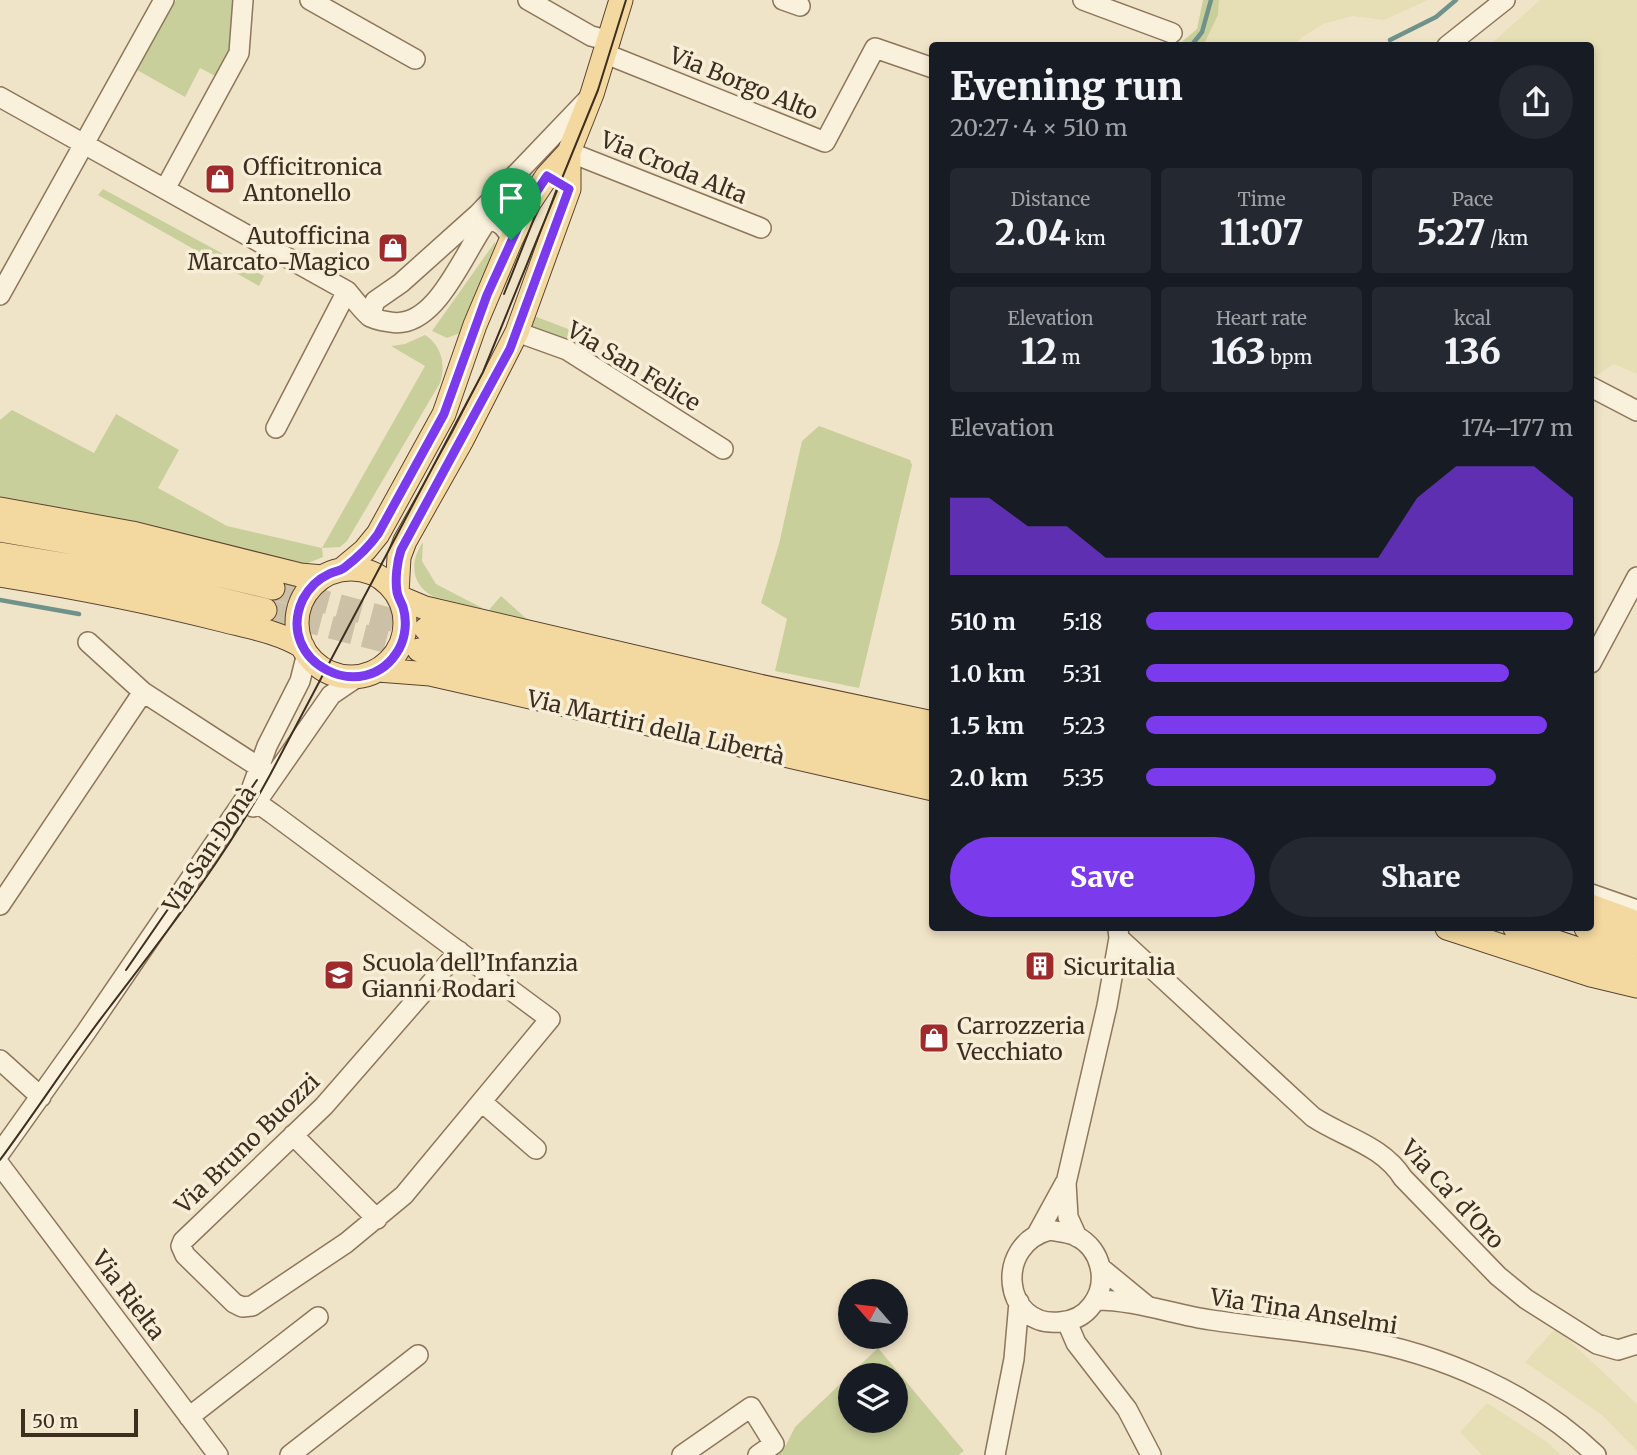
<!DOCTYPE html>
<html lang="en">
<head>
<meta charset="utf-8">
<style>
	:root { --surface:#171b24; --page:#242831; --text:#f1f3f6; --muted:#9ea1a6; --accent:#7c3aed }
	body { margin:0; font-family:Merriweather,serif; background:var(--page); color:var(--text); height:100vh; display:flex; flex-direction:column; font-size:26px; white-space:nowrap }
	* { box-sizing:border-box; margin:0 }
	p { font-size:23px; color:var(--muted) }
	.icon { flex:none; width:38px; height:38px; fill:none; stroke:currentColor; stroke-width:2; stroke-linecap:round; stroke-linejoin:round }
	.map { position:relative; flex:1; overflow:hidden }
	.drawer { position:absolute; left:929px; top:42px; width:665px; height:889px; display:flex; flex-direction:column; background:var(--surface); border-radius:7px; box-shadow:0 4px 10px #0003 }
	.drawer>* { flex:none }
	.needle { width:46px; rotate:298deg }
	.buttons { position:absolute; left:838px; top:1279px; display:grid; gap:14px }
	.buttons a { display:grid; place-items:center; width:70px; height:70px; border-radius:50%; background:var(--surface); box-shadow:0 4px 10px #0003; font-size:35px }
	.scale { position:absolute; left:21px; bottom:18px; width:117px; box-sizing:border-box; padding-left:7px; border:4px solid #3d2e20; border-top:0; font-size:19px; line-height:24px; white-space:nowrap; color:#3d2e20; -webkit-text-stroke:5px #f7eed8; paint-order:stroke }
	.pin { position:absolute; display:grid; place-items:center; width:60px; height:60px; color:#fff; margin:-72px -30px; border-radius:50% 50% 50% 0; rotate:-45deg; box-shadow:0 0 7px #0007 }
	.pin .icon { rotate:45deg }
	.round { display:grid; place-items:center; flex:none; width:74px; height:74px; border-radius:37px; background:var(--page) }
	.summary { display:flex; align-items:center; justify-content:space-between; height:119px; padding:0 21px }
	h1 { font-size:38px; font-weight:800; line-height:52px }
	.figures { display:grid; grid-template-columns:repeat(3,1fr); gap:10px; height:119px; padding:7px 21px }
	.figures div { display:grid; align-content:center; border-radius:7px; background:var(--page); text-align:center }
	.figures b { font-size:35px; font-weight:800 }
	.figures small { font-size:19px; font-weight:400 }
	.figures p { font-size:19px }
	.chart { height:196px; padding:14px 21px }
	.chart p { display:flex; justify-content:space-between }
	.chart svg { width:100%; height:126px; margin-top:7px; fill:var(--accent); opacity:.7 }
	.action { display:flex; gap:14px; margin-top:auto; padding:14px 21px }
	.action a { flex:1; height:80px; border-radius:42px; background:var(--accent); color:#fff; font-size:28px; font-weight:800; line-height:80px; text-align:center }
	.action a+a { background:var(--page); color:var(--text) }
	ul { padding:0 21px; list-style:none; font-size:23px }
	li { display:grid; grid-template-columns:112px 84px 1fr; align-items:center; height:52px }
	li i { height:18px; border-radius:9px; background:var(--accent) }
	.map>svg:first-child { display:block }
</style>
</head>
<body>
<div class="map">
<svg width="1637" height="1455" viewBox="0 0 1637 1455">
	<rect width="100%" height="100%" fill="#f0e4c8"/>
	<path fill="#e6deb5" d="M 1219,0 L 1428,0 L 1384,20 L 1353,16 L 1323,24 L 1301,38 L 1295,45 L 1203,46 L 1218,15 Z
		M 1540,0 L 1637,0 L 1637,374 L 1614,364 L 1594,377 L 1591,375 L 1591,46 L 1490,45 Z
		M 1556,1328 L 1637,1404 L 1637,1451 L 1602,1415 L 1525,1362 Z
		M 1487,1403 L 1547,1442 L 1561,1455 L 1482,1455 L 1460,1432 Z"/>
	<path fill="#c9cf9b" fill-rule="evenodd" d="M 176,0 L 234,0 L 231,49 L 217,77 L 200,68 L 185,97 L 137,70 Z
		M 1203,0 L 1219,0 L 1218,15 L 1205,42 L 1203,45 L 1178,45 L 1197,29 Z
		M 103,189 L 264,276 L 259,286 L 98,195 Z
		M 495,242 L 496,248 L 460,333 L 447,338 L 432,331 Z
		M 534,316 L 576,332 L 582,335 L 576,343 L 534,327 L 530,324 Z
		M 425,335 C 442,346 446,365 440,383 L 347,541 L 340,547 L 322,548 L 323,557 L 303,565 L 0,502 L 0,420 L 12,410 L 94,453 L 116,414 L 179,450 L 158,488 L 227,526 L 322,548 L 425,366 L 391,346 L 405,344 Z
		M 819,426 L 910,460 L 912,465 L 859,688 L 775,671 L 787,619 L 761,603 L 779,544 L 802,441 Z
		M 423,542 L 422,561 L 436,584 L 488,611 L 501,596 L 528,620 L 434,597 C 411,585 409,562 423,542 Z
		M 878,1348 L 964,1451 L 958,1455 L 773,1455 L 786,1445 L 795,1427 ZM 850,1376 L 896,1376 L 896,1421 L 850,1421 Z"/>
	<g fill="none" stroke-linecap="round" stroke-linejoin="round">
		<path stroke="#6f938a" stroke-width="4.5" d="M 1390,40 L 1436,17 L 1456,0
			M 1191,46 L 1202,32 L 1211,0
			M 0,600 L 79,614"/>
		<path stroke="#ccc0a6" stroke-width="23" stroke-dasharray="23 11" stroke-linecap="butt" d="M 273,588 L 426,629
			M 265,610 L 419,650"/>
		<g stroke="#8d765c" stroke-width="22">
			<path id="minor" d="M 310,0 L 415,59
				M 528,0 L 591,36 L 610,41
				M 783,0 L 800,6
				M 1083,0 L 1172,33
				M 1447,46 L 1505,0
				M 606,54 L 825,142 L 875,48 L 933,68
				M 0,97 L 347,291 C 354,299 361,309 369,316 C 375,320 383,321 390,322 C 436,331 464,251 487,221 C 499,219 508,229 511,240
				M 569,152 L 761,228
				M 165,189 L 239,53 L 243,0
				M 0,295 L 164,0
				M 370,317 L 375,301 L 401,283 L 478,214 L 587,100
				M 517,332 L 567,350 L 723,449
				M 1591,387 L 1637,411
				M 276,428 L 347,291
				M 88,642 L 143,692 L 268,773
				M 1591,663 L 1637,577
				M 246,798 L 256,802 L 273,814 L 550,1019 L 404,1195 L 346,1243 L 252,1306 L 242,1307 L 234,1303 L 185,1255 L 181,1246 L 183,1241 L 324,1106 L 459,951
				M 253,807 L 331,695 L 359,676
				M 1591,894 L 1637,910
				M 0,905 L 143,692
				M 1119,938 L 1313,1117 C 1345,1138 1382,1145 1403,1178 L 1498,1276 L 1526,1299 L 1597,1344 L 1618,1350 L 1637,1344
				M 0,1060 L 41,1097
				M 482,1102 L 536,1149
				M 293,1135 L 377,1219
				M 0,1153 L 86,1032 L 251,790 L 267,746 L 300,681 L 307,653
				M 0,1165 L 218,1455
				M 1050,1230 C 1059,1232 1068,1232 1076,1236 C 1102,1249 1109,1283 1092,1305 C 1084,1316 1073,1321 1060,1322 C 1002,1328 994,1244 1050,1230 Z
				M 1036,1236 L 1065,1183
				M 1077,1237 L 1068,1217 L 1066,1183 L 1107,1006 L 1119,938 L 1118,929
				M 1101,1268 L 1146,1305
				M 1096,1300 C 1135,1300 1172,1314 1211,1320 C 1258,1327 1306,1331 1354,1339 C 1440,1353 1533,1394 1596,1455
				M 1067,1322 L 1076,1343 L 1127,1409 L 1151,1455
				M 189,1417 L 318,1317
				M 290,1455 L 418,1355
				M 682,1455 L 751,1407 L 774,1444 L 758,1455
				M 995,1455 L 1014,1359 L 1019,1302"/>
		</g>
		<g stroke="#5b4430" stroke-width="25">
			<path id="major" d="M 0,509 L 132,533 L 300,575 L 323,577
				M 0,530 L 108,549 L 273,588
				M 0,554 L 103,571 L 265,610
				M297 623a54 54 0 1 1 108 0a54 54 0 1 1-108 0Z
				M 341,570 L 365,550 L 378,534 L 444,414 L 475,325 L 511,240 L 529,203 L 547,176 L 569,152 L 592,94 L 621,0
				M 0,575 C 75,587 148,601 222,620 C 249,627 279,632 303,647
				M 397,593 L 399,557 L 405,541 L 462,440 L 517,332 L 569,189 L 569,152
				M 399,597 L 425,608 L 759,686 L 933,723
				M 426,629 L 587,668 L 933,744
				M 419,650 L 933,767
				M 378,670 L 430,674 L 933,789
				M 1591,906 L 1637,923
				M 1447,928 L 1591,975 L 1637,986
				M 1515,928 L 1637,969
				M 1586,928 L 1637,945"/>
		</g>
		<use href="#minor" stroke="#faf1dc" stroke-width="19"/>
		<use href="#major" stroke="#f3d9a0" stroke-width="23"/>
		<path stroke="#3d2e20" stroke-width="2" d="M 504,294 L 539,206
			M 126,970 L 257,780
			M 0,1160 C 37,1110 71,1057 109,1008 C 166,933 225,858 270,775 L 483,372 L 598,90 L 626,0"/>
	</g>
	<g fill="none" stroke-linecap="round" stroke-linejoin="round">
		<g stroke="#fff" stroke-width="14">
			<path id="route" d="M 547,176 L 569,189 L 510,349 L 401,550 C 397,562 395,579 397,592 C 398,597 401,602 403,607 C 407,620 406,636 399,649 C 365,709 273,662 303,599 C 309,588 318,579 329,574 C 335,571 340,571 344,568 C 357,558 369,547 378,534 L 444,414 L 487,295 L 529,203 Z"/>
		</g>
		<use href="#route" stroke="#7c3aed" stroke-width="9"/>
	</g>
	<defs>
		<g id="shop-square" transform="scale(1.575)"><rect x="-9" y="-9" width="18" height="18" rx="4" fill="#9e2a2b" stroke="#f7eed8"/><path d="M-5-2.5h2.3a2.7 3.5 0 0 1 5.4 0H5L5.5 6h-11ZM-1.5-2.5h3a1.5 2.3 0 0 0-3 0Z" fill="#fff"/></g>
		<g id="building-square" transform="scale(1.575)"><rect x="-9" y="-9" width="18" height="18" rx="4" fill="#9e2a2b" stroke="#f7eed8"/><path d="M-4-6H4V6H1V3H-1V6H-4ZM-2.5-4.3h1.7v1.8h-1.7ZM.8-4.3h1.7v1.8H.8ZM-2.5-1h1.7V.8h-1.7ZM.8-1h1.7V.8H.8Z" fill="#fff"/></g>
		<g id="school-square" transform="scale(1.575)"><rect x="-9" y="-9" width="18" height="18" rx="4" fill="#9e2a2b" stroke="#f7eed8"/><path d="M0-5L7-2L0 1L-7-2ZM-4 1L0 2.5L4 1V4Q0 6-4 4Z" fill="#fff"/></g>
	</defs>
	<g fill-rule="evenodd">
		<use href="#shop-square" x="220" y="179"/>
		<use href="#shop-square" x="393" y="248"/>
		<use href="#building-square" x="1040" y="966"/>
		<use href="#school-square" x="339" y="975"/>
		<use href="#shop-square" x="934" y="1038"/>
	</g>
	<g text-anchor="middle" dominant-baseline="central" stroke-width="7" stroke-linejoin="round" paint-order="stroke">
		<g font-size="23" fill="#3d2e20" stroke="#f7eed8">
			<text transform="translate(744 83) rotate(22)">Via Borgo Alto</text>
			<text transform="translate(674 167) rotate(22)">Via Croda Alta</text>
			<text transform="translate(634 366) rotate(31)">Via San Felice</text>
			<text transform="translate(656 727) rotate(13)">Via Martiri della Libertà</text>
			<text transform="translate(209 849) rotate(-56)">Via San Donà</text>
			<text transform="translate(247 1143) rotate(-44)">Via Bruno Buozzi</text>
			<text transform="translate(1453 1194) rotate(47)">Via Ca' d'Oro</text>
			<text transform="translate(129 1295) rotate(53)">Via Rielta</text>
			<text transform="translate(1304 1311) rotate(9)">Via Tina Anselmi</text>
		</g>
		<g font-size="23" fill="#3d2e20" stroke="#f7eed8" text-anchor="start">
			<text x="243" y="166">Officitronica<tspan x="243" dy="26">Antonello</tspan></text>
			<text x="370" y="235" text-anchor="end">Autofficina<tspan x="370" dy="26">Marcato-Magico</tspan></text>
			<text x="362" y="962">Scuola dell’Infanzia<tspan x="362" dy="26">Gianni Rodari</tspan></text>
			<text x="1063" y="966">Sicuritalia</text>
			<text x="957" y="1025">Carrozzeria<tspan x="957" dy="26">Vecchiato</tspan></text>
		</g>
	</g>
</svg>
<div class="buttons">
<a><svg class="needle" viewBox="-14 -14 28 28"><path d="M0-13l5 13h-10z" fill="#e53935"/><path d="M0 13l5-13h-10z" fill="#9ea1a6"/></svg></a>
<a><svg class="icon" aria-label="layers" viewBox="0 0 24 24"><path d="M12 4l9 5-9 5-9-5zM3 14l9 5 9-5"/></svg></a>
</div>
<div class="scale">50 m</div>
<div class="pin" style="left:511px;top:240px;background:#1e9e55"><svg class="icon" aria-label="arrive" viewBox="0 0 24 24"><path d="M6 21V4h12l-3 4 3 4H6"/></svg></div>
<section class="drawer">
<div class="summary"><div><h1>Evening run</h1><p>20:27 · 4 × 510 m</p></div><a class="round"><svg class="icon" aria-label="share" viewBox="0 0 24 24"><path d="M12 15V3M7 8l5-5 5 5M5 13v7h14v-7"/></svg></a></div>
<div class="figures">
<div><p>Distance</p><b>2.04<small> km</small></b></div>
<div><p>Time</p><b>11:07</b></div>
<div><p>Pace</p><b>5:27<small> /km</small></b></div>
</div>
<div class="figures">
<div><p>Elevation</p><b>12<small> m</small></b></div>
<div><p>Heart rate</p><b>163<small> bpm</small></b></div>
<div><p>kcal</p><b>136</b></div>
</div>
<div class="chart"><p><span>Elevation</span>174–177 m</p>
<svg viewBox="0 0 160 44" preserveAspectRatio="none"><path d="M0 44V17L10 17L20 27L30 27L40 38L50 38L60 38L70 38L80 38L90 38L100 38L110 38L120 17L130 6L140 6L150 6L160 17V44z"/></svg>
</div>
<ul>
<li><b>510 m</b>5:18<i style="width:100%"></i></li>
<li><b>1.0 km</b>5:31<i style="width:85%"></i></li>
<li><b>1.5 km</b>5:23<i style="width:94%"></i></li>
<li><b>2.0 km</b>5:35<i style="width:82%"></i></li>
</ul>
<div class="action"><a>Save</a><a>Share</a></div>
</section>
</div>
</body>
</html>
